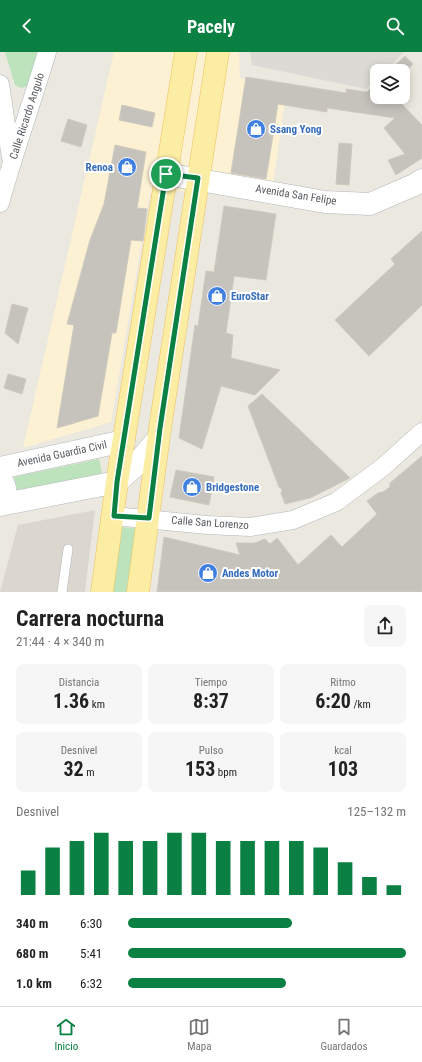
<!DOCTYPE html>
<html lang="es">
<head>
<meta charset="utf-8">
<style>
	:root { --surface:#fff; --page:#f6f6f6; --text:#222; --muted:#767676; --line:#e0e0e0; --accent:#0b8043 }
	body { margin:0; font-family:"Roboto Condensed",sans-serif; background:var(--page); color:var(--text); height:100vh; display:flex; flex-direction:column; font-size:15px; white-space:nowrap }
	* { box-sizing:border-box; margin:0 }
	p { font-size:13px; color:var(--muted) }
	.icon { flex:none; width:22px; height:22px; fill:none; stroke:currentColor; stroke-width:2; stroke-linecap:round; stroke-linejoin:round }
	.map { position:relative; height:540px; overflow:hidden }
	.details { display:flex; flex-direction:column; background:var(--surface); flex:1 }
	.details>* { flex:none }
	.buttons { position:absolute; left:370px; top:12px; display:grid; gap:8px }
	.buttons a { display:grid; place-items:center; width:40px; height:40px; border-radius:8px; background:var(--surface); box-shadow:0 2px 10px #0003; font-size:20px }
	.pin { position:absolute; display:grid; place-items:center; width:34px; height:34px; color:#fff; margin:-17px; border:2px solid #fff; border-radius:50%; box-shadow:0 1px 4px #0007 }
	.round { display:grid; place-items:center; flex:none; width:42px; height:42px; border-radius:8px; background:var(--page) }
	.headline { display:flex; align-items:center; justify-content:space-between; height:68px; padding:0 16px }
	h1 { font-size:22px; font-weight:700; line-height:30px }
	.figures { display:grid; grid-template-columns:repeat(3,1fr); gap:6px; height:68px; padding:4px 16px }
	.figures div { display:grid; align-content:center; border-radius:8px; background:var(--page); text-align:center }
	.figures b { font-size:20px; font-weight:700 }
	.figures small { font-size:11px; font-weight:400 }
	.figures p { font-size:11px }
	.chart { height:112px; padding:8px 16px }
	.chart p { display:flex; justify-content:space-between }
	.chart svg { width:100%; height:72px; margin-top:4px; stroke:var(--accent); stroke-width:6 }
	ul { padding:0 16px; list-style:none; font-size:13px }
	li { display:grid; grid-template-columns:64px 48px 1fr; align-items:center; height:30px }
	li i { height:10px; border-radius:5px; background:var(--accent) }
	header { display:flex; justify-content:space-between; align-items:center; height:52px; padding:0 16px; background:var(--accent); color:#fff; font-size:18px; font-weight:700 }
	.dock { display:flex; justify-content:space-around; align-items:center; height:56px; border-top:1px solid var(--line); background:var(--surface); font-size:11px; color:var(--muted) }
	.dock a { display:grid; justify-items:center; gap:2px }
	.dock .selected { color:var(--accent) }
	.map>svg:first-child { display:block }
</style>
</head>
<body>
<header><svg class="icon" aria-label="back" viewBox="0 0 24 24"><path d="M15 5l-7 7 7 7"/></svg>Pacely<svg class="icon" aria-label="search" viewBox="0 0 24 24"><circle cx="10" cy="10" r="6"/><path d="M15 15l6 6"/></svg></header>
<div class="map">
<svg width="422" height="540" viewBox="0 0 422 540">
	<rect width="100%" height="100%" fill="#ebe8df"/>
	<path fill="#fcf2d3" d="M 114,0 L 239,0 L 240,26 L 287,34 L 273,134 L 150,141 L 111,370 L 23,396 Z"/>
	<path fill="#dcdad4" d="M 250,0 L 402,0 L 403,1 L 385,19 L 377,19 L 377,27 L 366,37 L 252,13 Z"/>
	<path fill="#dbd7ce" d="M 95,458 L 85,540 L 0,540 L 18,473 Z"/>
	<path fill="#bce3bc" d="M 5,0 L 42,0 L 29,34 L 21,36 L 15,33 Z
		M 99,407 L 102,421 L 18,440 L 14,425 Z
		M 122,475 L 139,477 L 130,540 L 113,540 Z"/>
	<path fill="#c6c3bd" stroke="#cfcabe" d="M 405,4 L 413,12 L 406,19 L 389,19 Z
		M 246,25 L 346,41 L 346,37 L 367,40 L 377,30 L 377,45 L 395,45 L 422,73 L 422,106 L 396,123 L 388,108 L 405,102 L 384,76 L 395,66 L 327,56 L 327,60 L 278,52 L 266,127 L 231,121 Z
		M 122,53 L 155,61 L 152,75 L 119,68 Z
		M 68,67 L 87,73 L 81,95 L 61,89 Z
		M 339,91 L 352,92 L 349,133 L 336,132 Z
		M 115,93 L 146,100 L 137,156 L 147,157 L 143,189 L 131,188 L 116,281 L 112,281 L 98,364 L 57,376 L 74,273 L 67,272 L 90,188 L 104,152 Z
		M 224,154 L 276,162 L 266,228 L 234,224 L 226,281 L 233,283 L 231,306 L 280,318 L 255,343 L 221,334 L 202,397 L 179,386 L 195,273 L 198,274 L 206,219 L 214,220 Z
		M 422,179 L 422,253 L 369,304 L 335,268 L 395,212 L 391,207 Z
		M 12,252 L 28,256 L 18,292 L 5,281 Z
		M 8,322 L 26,327 L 22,342 L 4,336 Z
		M 262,342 L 350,426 L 310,446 L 285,452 L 281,441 L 282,437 L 279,435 L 248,354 Z
		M 422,404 L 422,540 L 157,540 L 164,485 L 240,503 L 236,491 L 255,491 L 265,487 L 270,492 L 277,486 L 298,513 L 331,483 L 342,495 L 377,462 L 367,449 L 378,441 L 383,440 L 390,435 L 390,431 Z
		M 176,418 L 214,425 L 209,453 L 170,445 Z"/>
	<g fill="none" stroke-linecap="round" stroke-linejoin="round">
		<g stroke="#b2b6ba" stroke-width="10">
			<path id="service" d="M 62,540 L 68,497"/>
		</g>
		<g stroke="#b2b6ba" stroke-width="19">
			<path id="minor" d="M 0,32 L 11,106
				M 0,151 C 14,100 32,51 47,0
				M 114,464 L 207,473 L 250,475 L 293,468 L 336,450 L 383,415 L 422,380"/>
		</g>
		<g stroke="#b2b6ba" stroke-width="23">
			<path id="tertiary" d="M 166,122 L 325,150 L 370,152 L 414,133 L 422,128"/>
		</g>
		<g stroke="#b3b7bc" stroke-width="23">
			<path id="secondary" d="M 0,416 L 124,389
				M 0,427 C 6,434 8,441 0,447
				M 0,453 L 117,430 L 134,415 L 158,387"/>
		</g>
		<g stroke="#ecc158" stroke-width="23">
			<path id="primary" d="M 102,540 L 117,430 L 186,0
				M 138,540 L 160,376 L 218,0"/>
		</g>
		<use href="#service" stroke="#fff" stroke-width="9"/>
		<use href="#minor" stroke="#fff" stroke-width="18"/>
		<use href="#tertiary" stroke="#fff" stroke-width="22"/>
		<use href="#secondary" stroke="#fff" stroke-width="22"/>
		<use href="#primary" stroke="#fceda4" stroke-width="22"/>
	</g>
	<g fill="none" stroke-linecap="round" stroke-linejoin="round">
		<g stroke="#fff" stroke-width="8">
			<path id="route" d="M 166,122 L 198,126 L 160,376 L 149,466 L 114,464 L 117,430 Z"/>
		</g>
		<use href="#route" stroke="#0b8043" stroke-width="5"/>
	</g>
	<defs>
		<g id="shop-disc" transform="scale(1)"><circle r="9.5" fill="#3f7fe0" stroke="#fff"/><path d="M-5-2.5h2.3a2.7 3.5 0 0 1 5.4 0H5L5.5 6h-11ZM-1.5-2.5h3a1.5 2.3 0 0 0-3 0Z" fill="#fff"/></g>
	</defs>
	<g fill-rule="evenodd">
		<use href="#shop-disc" x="256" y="77"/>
		<use href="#shop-disc" x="127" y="115"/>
		<use href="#shop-disc" x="217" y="244"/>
		<use href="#shop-disc" x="192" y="435"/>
		<use href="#shop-disc" x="208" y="521"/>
	</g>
	<g text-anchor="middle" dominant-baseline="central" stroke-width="4" stroke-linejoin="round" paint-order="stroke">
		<g font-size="11" fill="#585c60" stroke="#fff">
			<text transform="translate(27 64) rotate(-72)">Calle Ricardo Angulo</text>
			<text transform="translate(296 143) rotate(9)">Avenida San Felipe</text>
			<text transform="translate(62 402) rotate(-12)">Avenida Guardia Civil</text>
			<text transform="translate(210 471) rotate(4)">Calle San Lorenzo</text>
		</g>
		<g font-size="11" font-weight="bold" fill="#366cbe" stroke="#fff" text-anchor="start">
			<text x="270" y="77">Ssang Yong</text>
			<text x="113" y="115" text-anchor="end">Renoa</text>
			<text x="231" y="244">EuroStar</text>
			<text x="206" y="435">Bridgestone</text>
			<text x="222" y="521">Andes Motor</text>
		</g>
	</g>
</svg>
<div class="buttons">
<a><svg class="icon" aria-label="layers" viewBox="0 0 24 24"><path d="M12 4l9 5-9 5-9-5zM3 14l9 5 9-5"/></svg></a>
</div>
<div class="pin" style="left:166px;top:122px;background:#1e9e55"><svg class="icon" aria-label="arrive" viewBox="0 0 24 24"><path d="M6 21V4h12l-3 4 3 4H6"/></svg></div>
</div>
<section class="details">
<div class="headline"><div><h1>Carrera nocturna</h1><p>21:44 · 4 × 340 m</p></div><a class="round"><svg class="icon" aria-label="share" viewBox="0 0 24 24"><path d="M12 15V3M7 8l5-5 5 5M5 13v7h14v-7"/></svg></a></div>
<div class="figures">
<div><p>Distancia</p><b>1.36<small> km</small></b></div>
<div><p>Tiempo</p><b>8:37</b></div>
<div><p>Ritmo</p><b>6:20<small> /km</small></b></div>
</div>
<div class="figures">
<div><p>Desnivel</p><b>32<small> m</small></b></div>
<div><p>Pulso</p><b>153<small> bpm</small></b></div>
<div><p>kcal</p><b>103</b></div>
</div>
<div class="chart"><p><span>Desnivel</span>125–132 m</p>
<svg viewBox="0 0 160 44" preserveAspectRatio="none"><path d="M5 44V29M15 44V15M25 44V11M35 44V6M45 44V11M55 44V11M65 44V6M75 44V6M85 44V11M95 44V11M105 44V11M115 44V11M125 44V15M135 44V24M145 44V33M155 44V38"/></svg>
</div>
<ul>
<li><b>340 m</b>6:30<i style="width:59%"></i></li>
<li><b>680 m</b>5:41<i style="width:100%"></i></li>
<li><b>1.0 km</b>6:32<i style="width:57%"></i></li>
</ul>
</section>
<nav class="dock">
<a class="selected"><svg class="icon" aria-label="home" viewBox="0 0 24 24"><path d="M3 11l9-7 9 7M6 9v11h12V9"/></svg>Inicio</a>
<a><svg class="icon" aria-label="map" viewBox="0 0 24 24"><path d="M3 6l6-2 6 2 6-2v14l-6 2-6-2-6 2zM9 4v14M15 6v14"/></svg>Mapa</a>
<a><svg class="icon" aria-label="saved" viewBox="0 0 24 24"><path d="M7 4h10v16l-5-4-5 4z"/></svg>Guardados</a>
</nav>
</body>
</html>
